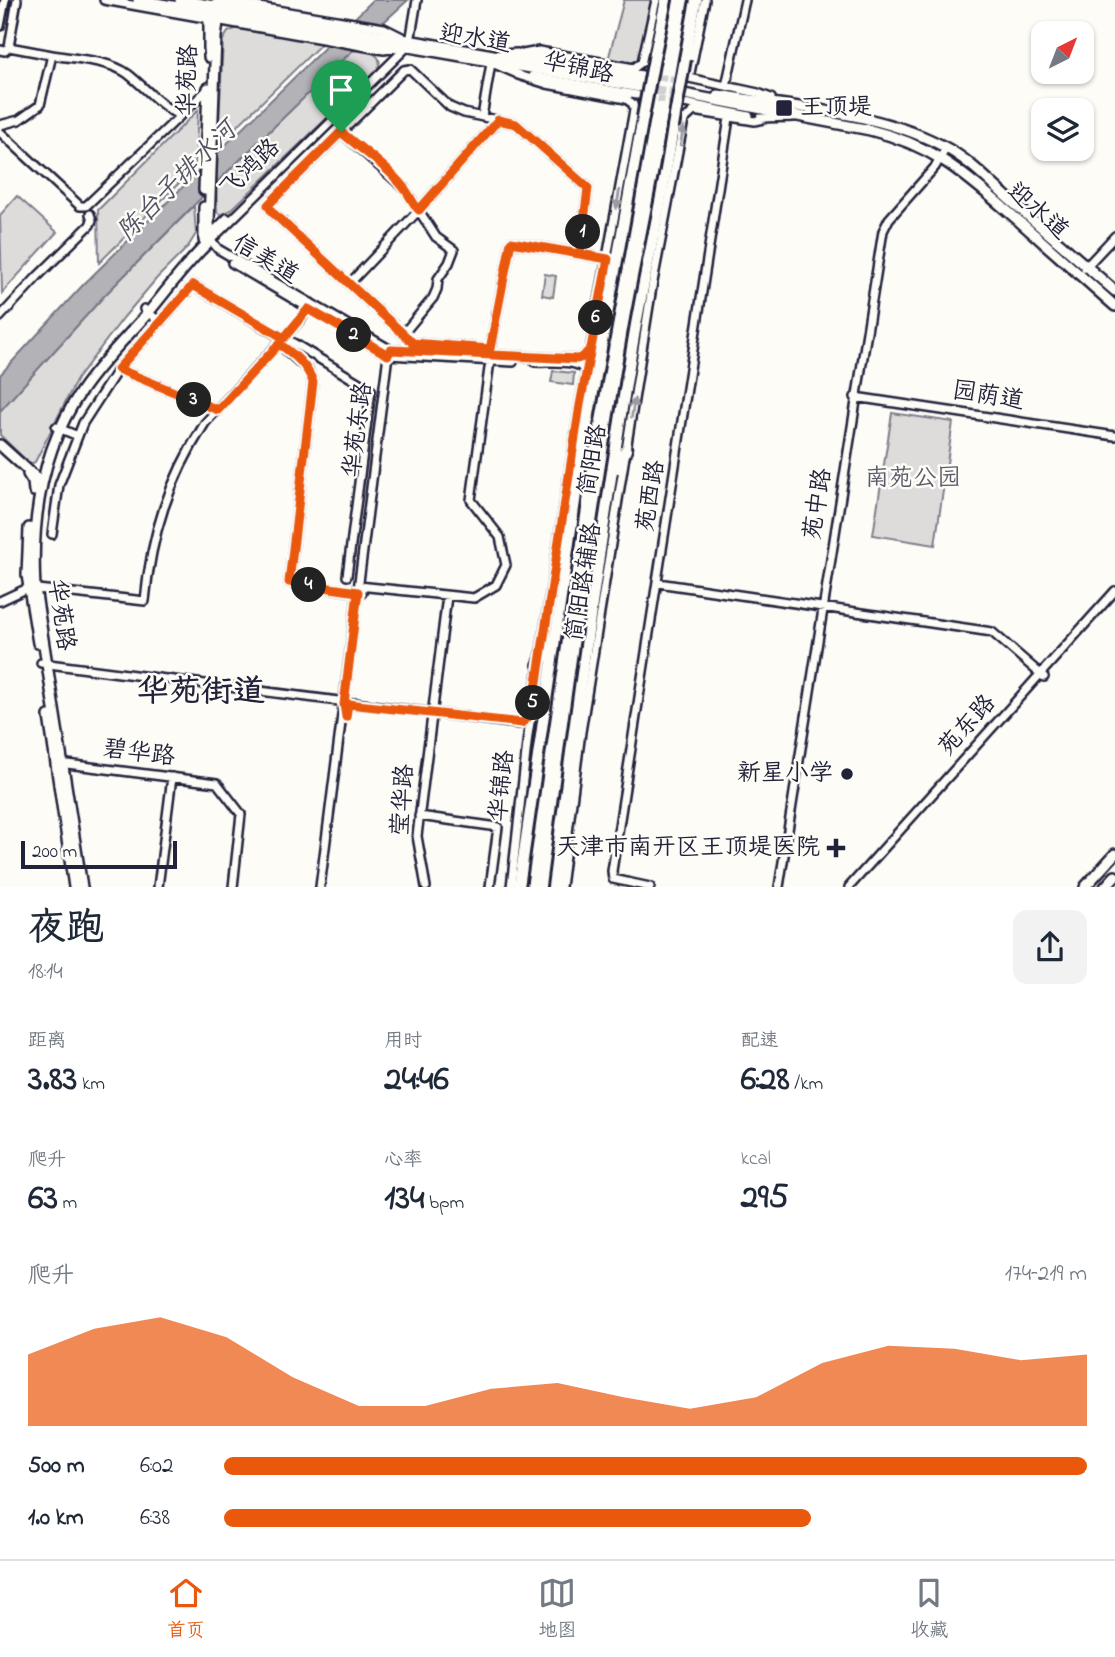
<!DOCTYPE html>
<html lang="zh">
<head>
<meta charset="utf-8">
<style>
	:root { --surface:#fff; --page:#f2f2f3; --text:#1f2937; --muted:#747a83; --line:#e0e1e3; --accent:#ea580c }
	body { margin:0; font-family:"Indie Flower","LXGW WenKai TC",sans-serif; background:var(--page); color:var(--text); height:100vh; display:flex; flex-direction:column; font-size:26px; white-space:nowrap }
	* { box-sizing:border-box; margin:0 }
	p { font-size:23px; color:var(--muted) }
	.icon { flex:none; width:38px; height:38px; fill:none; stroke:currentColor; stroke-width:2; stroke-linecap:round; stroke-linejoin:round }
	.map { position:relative; height:887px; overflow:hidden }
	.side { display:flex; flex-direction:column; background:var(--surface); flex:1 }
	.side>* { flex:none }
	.needle { width:46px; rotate:42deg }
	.buttons { position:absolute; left:1031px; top:21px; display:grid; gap:14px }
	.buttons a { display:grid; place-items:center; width:63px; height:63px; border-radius:14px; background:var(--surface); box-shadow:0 2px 5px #0004; font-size:35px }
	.scale { position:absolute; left:21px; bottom:18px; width:156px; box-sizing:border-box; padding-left:7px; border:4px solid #22223b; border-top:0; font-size:19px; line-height:24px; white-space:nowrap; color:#22223b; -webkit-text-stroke:5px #fdfcf7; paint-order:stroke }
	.pin { position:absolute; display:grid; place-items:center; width:60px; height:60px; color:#fff; margin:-72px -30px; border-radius:50% 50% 50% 0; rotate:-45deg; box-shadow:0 0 7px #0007 }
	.pin .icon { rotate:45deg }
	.km { position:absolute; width:35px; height:35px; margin:-18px; border-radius:50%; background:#222; color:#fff; font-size:19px; line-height:35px; text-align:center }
	.round { display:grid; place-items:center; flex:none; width:74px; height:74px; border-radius:14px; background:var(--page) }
	.overview { display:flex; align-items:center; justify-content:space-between; height:119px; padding:0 28px }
	h1 { font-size:38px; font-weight:700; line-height:52px }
	.figures { display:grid; grid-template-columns:repeat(3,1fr); gap:10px; height:119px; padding:7px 28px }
	.figures div { display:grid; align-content:center }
	.figures b { font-size:35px; font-weight:700 }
	.figures small { font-size:19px; font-weight:400 }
	.figures p { font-size:19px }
	.chart { height:196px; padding:14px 28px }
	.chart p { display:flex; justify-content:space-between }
	.chart svg { width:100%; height:126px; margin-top:7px; fill:var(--accent); opacity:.7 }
	ul { padding:0 28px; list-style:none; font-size:23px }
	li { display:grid; grid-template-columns:112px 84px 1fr; align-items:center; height:52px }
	li i { height:18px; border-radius:9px; background:var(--accent) }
	.tabs { display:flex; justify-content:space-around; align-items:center; height:98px; border-top:2px solid var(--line); background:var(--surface); font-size:19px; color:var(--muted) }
	.tabs a { display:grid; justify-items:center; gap:4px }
	.tabs .active { color:var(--accent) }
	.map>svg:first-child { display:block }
</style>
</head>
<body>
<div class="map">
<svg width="1115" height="887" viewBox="0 0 1115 887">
	<rect width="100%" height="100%" fill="#fdfcf7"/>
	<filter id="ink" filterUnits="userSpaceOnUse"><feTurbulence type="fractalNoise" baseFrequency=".0143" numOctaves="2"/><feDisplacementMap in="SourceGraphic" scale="14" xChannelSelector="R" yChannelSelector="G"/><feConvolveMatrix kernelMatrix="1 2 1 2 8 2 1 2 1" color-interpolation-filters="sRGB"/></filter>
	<g filter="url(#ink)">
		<path fill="#dddcdb" stroke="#807f8b" stroke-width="2" d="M 624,0 L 653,0 L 639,57 L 637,62 L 631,64 L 608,60 Z
			M 237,28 L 323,42 L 218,145 L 223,40 L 228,32 Z
			M 362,50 C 373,53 385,56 377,70 L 231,210 L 221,215 L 217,212 L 216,183 L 352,51 Z
			M 198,110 L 195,167 L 99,263 L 98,210 Z
			M 17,196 L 57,232 L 2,293 L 0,215 Z
			M 194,206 L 196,234 L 187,248 L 157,278 L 124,317 L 77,379 L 35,462 L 30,464 L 0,435 L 0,411 L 104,296 Z
			M 545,274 L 556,276 L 553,297 L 542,295 Z
			M 553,371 L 574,373 L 573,385 L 551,382 Z
			M 892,413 L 953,422 L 935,545 L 873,535 Z"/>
		<path fill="#b2b2b7" stroke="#787885" stroke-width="2" d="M 373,0 L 408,0 L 352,51 L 216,183 L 104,296 L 0,411 L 0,375 L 83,285 Z"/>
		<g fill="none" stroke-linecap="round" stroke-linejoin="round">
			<path stroke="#d1d0d1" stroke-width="7" stroke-dasharray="7 3.5" stroke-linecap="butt" d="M 649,76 L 686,81
				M 637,95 L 682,103"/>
			<path stroke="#d1d0d1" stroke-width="9" stroke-dasharray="9 4.5" stroke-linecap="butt" d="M 642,88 L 683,94"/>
			<g stroke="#22223b" stroke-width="12">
				<path id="minor" d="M 104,0 L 384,50 L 401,47
					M 217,0 L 384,28 L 402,37
					M 417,0 L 411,36 L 406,48 L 211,240 L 218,249 L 391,350 L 577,359 L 583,357 L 588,351
					M 705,0 L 689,78 L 758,93 L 771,98
					M 0,26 L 5,0
					M 9,47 L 17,0
					M 0,50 L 5,51 L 9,47 L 52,55
					M 501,54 L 517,53 L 642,75
					M 523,54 L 539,51 L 634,68 L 642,62 L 656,0
					M 492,63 L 520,75
					M 410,69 L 450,107 L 464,113 L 516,124 L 588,188 L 580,254 L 511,242 L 490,349 L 413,343 L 272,212 L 268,205 L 404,70 Z
					M 532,76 L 637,95
					M 726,86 L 745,0
					M 684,103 L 749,116
					M 482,117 L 491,63
					M 760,118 L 794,117
					M 0,125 L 19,120 L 40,105 L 52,55 C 76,59 109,60 128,74 C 146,88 160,106 180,116 L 208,89
					M 0,132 L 80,206 L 86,206 L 180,116
					M 341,132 L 405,189 L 436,237 L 454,250 L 449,263 L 438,279 L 437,289 L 433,298 L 403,334
					M 210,235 L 227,218
					M 580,254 L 608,259
					M 232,263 L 388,355 L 513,362
					M 1085,268 L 1115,236
					M 349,284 L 419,210 L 498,120
					M 144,309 L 160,322 L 193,285 L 284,339
					M 0,317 L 38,276 L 90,225 L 92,220 L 90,214
					M 285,338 L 371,390 L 347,576
					M 279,344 L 308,370 L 313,382 L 289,582 L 362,593
					M 535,362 C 550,363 578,358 586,372
					M 118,369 L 218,410
					M 855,397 L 1115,436
					M 56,427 L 78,436
					M 52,534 L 59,485 L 83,423 L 118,369 L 160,322
					M 658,583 L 992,632 L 1044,677
					M 359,586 L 474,598 L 496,585 L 506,565 L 500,537 L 471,500 L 490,361
					M 0,601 L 28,588 L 145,601 C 151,534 169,480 205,423 L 302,318 L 311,303
					M 41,663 L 519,724 L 531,715
					M 59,763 L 217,783 L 241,814 L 233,887
					M 419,816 L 498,827 L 490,887
					M 613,879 L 612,871 L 729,118
					M 613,879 L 650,887
					M 158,887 L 172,777
					M 320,887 L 388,355 L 391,350
					M 426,887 L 417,836 L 447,596
					M 511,887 L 528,735 L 580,405 L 634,110 L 633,104 L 626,99 L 547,84 L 518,75
					M 561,887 L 581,732 L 652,287 L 684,120 L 694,111 L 755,121 L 764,119
					M 779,887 L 883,231 L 889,219 L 935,167 L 946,148
					M 849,887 L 1115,591"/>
			</g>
			<g stroke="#22223b" stroke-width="14">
				<path id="major" d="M 138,0 L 640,87
					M 180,0 L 641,81
					M 209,57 L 209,8
					M 684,94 L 870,130 C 937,146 969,178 1019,221 C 1051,249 1083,278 1115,306
					M 718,95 C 793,108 883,111 950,150 C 972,163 991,183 1011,201 C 1046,231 1080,261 1115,291
					M 204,190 L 208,88
					M 204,207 L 204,240
					M 0,445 L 41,482
					M 28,474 L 33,482 L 34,491
					M 29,528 L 27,575 L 38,643
					M 49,716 L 74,887
					M 82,887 L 35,588 C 31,519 42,448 82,390 C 101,362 126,338 148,313 C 168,289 188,261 211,240 L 209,223 L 216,37 L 221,0
					M 1085,887 L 1115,854
					M 1105,887 L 1115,876"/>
			</g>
			<g stroke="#22223b" stroke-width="16">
				<path id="highway" d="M 655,53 L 666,0
					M 685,59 L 696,0
					M 618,468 L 626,450
					M 539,665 L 550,641
					M 519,887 L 582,453 L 643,117
					M 553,887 C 577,703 603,519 634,336 C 646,266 663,197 673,127"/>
			</g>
			<use href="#minor" stroke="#fdfcf7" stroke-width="7"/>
			<use href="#major" stroke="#fdfcf7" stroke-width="9"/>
			<use href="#highway" stroke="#fdfcf7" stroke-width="10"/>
			<g stroke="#22223b" stroke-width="16" stroke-linecap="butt">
				<path id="highway-bridge" d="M 643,117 L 655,53
					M 673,127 L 685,59"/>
			</g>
			<use href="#highway-bridge" stroke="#fdfcf7" stroke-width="10"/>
		</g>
		<defs><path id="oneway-solid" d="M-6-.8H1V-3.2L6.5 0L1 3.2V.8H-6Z" transform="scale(1.75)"/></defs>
		<g fill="#9a9aa2">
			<use href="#oneway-solid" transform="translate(682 136) rotate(-80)"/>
			<use href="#oneway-solid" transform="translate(618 199) rotate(100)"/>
			<use href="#oneway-solid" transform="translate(633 408) rotate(-81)"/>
		</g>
	</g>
	<g fill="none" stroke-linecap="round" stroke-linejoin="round" filter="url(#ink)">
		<g stroke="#fff" stroke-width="14">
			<path id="route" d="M 341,132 C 362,150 387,166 404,188 C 410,195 412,203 419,210 L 498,120 L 516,124 L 588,188 L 580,254 L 608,259 L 591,348 L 583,357 L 577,359 L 391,350 L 388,355 L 308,309 L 284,338 L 193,285 L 118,369 L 218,410 L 279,344 C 294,354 307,365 313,382 L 289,582 L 358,592 L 344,704 L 346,717 L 348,704 L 522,723 L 532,714 L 580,405 L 608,259 L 511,242 L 490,349 L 413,343 L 272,212 L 268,205 L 341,132"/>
		</g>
		<use href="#route" stroke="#ea580c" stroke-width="9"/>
	</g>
	<g fill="#22223b" stroke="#fdfcf7" stroke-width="2.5">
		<rect x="775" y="99" width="18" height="18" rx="3.5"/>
		<circle cx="847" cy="774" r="7"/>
		<path d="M832.5 837.5h7v7h7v7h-7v7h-7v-7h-7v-7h7z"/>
	</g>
	<g text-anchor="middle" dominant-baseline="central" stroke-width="5" stroke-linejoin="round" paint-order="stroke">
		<g font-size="24" fill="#22223b" stroke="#fdfcf7">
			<text transform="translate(475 40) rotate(9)">迎水道</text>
			<text transform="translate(578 69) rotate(12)">华锦路</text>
			<text transform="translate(189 80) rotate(-88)">华苑路</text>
			<text transform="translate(251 169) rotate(-44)">飞鸿路</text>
			<text transform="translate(1037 212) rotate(41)">迎水道</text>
			<text transform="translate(265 260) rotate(31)">信美道</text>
			<text transform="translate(988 397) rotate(9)">园荫道</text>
			<text transform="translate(359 430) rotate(-83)">华苑东路</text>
			<text transform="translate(594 460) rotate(-81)">简阳路</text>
			<text transform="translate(652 496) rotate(-81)">苑西路</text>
			<text transform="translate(819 504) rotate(-81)">苑中路</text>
			<text transform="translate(585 582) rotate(-81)">简阳路辅路</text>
			<text transform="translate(60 615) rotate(82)">华苑路</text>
			<text transform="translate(968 726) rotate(-48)">苑东路</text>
			<text transform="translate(139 754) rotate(7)">碧华路</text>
			<text transform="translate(503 786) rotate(-84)">华锦路</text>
			<text transform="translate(404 800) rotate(-86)">莹华路</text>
		</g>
		<g font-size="24" fill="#22223b" stroke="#fdfcf7" text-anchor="end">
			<text x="800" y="108" text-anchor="start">王顶堤</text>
			<text x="833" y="774">新星小学</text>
			<text x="820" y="848">天津市南开区王顶堤医院</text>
		</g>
		<g font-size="24" fill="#5a5a6b" stroke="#fdfcf7">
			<text x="913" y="479">南苑公园</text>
		</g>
		<g font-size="26" font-style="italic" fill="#545466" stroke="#fdfcf7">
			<text transform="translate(178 182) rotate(-45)">陈台子排水河</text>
		</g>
		<g font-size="32" font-weight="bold" fill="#22223b" stroke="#fdfcf7">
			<text x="201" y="693">华苑街道</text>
		</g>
	</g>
</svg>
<div class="buttons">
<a><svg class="needle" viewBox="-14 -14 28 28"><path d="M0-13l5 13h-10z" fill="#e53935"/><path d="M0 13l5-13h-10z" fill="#747a83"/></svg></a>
<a><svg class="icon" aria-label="layers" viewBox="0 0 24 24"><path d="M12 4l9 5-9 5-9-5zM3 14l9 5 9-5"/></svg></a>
</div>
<div class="scale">200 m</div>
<div class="pin" style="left:341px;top:132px;background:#1e9e55"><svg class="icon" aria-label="arrive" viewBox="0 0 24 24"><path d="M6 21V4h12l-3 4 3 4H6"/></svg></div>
<b class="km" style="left:583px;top:232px">1</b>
<b class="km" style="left:354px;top:335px">2</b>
<b class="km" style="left:194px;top:400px">3</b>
<b class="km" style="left:309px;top:585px">4</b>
<b class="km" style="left:533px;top:703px">5</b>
<b class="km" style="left:596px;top:318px">6</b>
</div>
<section class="side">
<div class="overview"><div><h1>夜跑</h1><p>18:14</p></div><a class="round"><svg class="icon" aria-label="share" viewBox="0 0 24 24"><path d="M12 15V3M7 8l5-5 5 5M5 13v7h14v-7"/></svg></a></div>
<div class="figures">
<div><p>距离</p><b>3.83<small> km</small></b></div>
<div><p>用时</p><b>24:46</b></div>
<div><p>配速</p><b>6:28<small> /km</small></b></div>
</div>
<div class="figures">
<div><p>爬升</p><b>63<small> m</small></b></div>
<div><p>心率</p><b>134<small> bpm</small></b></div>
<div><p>kcal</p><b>295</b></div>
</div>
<div class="chart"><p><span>爬升</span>174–219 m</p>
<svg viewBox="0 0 160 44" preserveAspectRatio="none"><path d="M0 44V19L10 10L20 6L30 13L40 27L50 37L60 37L70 31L80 29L90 34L100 38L110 34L120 22L130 16L140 17L150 21L160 19V44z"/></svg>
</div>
<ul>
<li><b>500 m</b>6:02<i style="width:100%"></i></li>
<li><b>1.0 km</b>6:38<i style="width:68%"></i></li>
</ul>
</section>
<nav class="tabs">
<a class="active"><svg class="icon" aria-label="home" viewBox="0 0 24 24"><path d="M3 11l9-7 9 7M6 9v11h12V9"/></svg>首页</a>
<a><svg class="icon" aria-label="map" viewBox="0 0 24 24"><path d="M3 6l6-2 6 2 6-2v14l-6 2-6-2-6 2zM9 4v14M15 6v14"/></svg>地图</a>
<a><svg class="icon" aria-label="saved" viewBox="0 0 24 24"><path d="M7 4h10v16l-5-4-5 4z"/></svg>收藏</a>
</nav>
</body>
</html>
